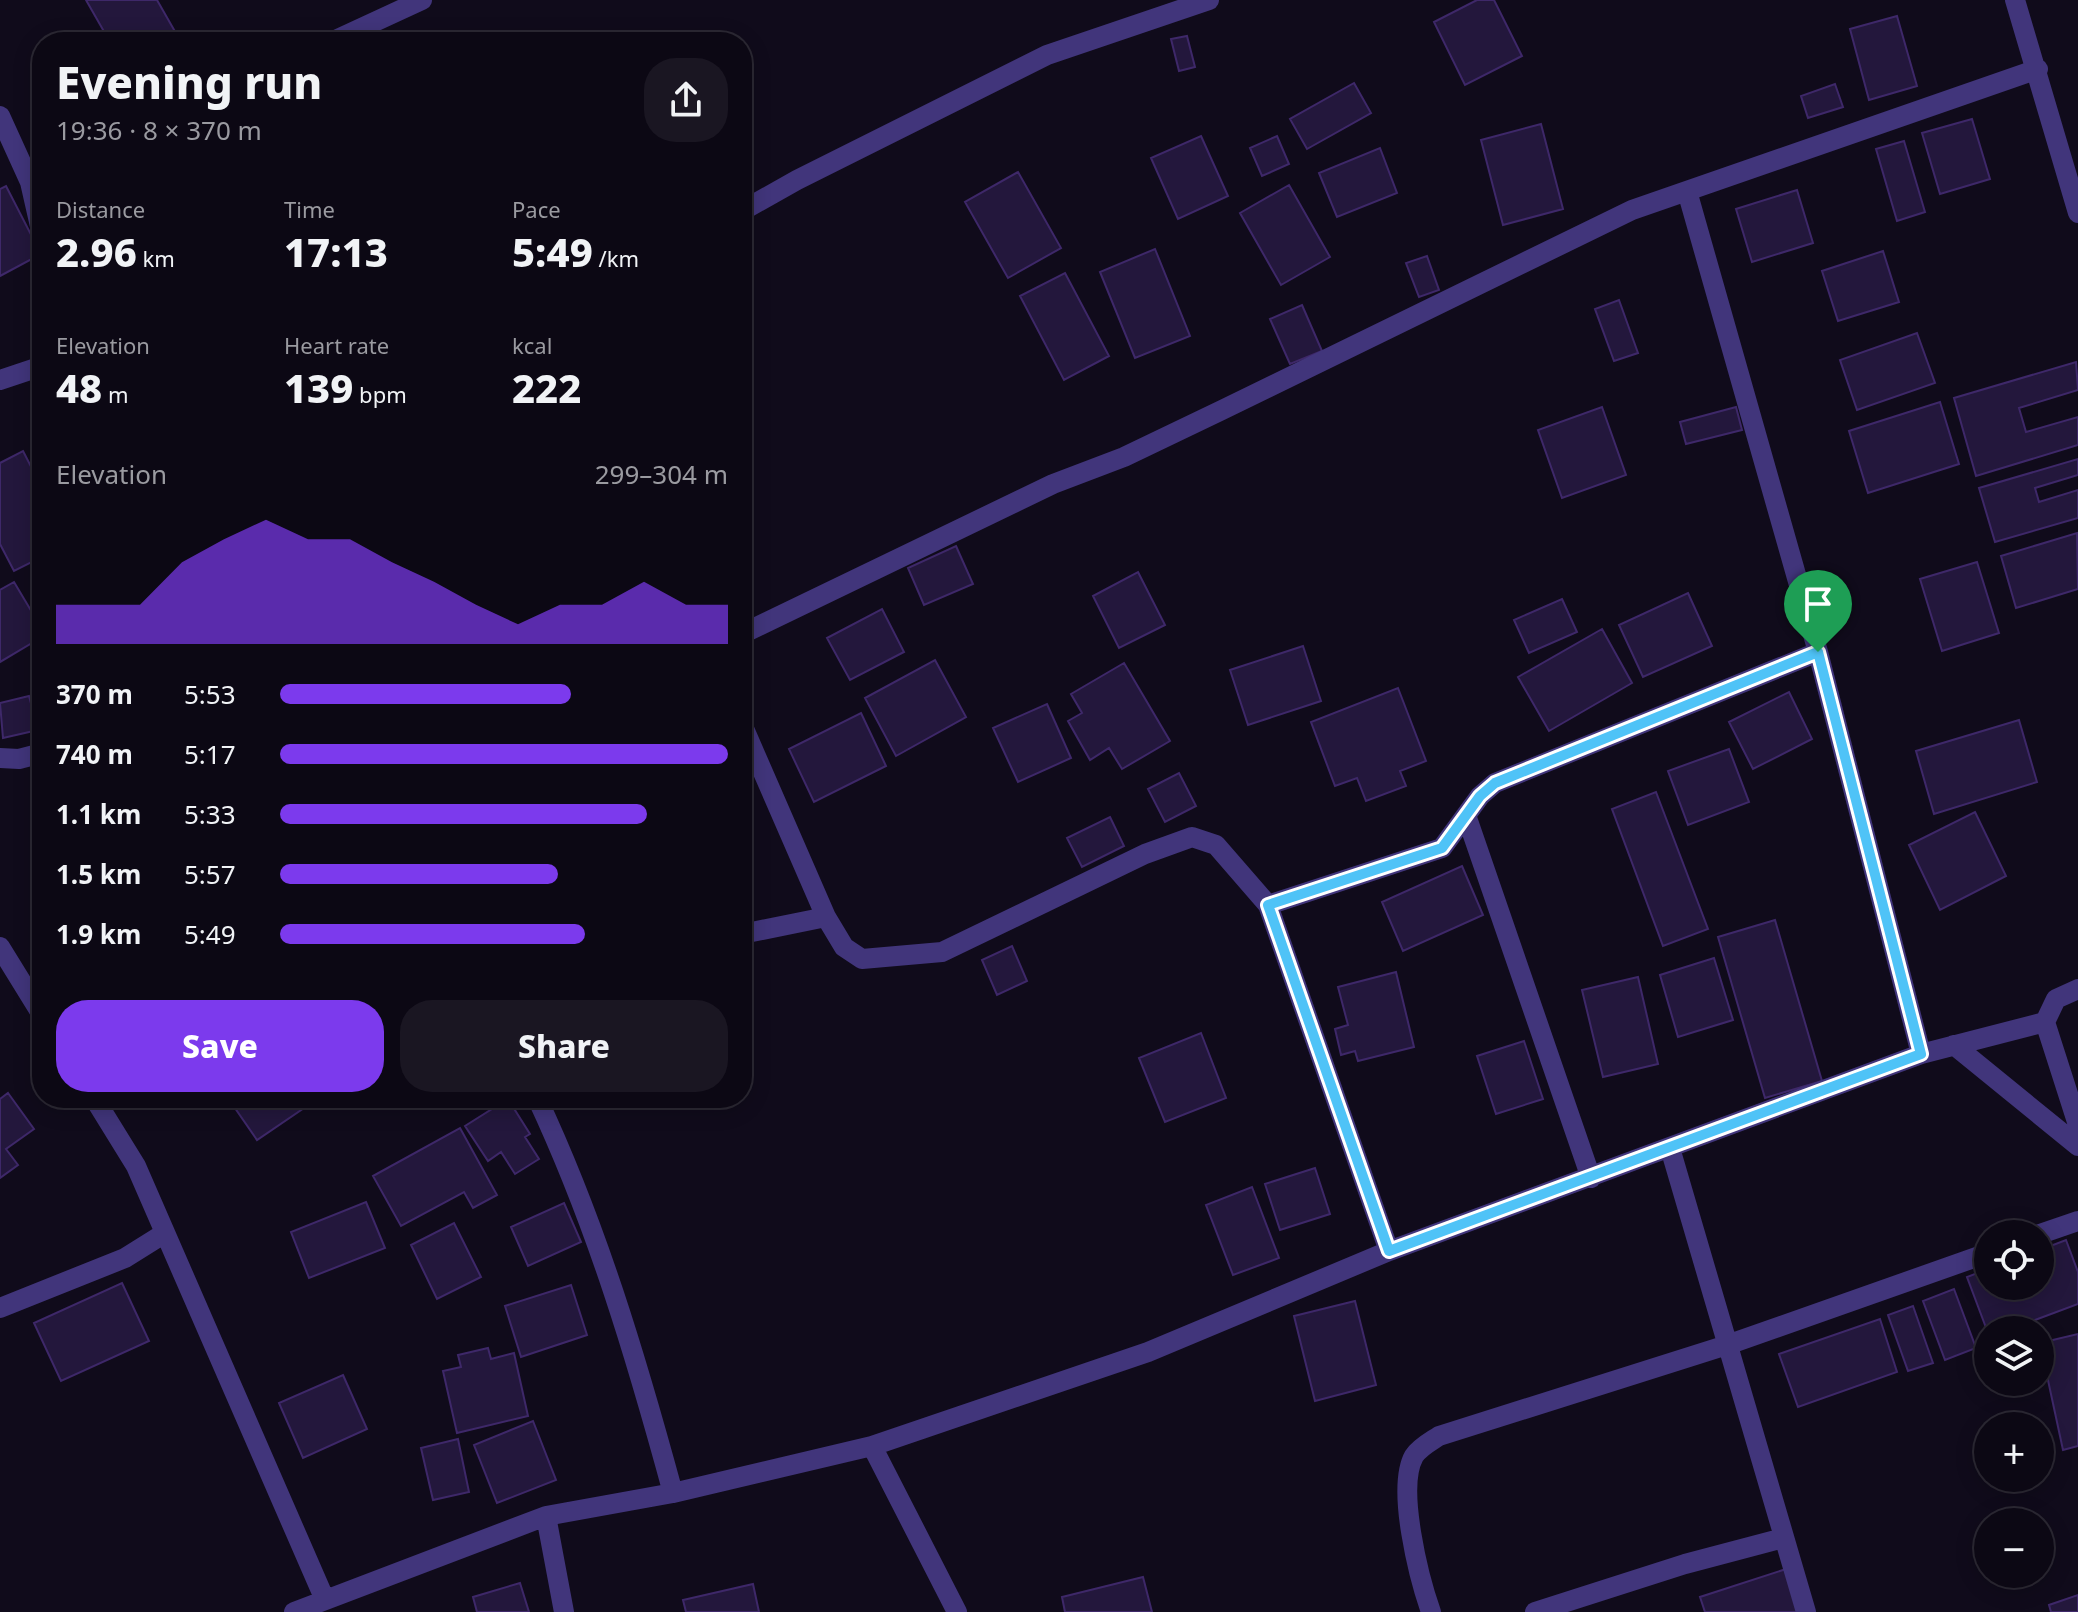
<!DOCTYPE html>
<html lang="en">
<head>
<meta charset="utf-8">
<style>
	:root { --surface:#0c0814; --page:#1a1622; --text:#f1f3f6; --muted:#9a9aa0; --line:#2c2934; --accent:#7c3aed }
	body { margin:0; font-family:"Noto Sans",sans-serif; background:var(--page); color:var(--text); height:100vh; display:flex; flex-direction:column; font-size:30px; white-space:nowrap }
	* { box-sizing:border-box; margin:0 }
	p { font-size:26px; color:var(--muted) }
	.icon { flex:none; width:44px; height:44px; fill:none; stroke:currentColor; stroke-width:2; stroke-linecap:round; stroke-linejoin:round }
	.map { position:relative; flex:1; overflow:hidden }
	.details { position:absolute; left:32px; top:32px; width:720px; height:1076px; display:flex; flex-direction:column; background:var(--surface); border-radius:32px; box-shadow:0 4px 20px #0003,0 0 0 2px var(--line) }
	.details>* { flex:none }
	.buttons { position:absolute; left:1974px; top:1220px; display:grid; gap:16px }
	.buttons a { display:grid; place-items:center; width:80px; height:80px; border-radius:50%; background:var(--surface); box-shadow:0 4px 20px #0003,0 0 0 2px var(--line); font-size:40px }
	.pin { position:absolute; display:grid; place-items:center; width:68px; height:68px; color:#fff; margin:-82px -34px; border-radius:50% 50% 50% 0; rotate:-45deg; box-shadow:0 0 8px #0007 }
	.pin .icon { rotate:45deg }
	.round { display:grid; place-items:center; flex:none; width:84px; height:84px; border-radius:32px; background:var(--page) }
	.summary { display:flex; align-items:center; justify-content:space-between; height:136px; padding:0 24px }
	h1 { font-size:44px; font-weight:800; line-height:60px }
	.stats { display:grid; grid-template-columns:repeat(3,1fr); gap:12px; height:136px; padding:8px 24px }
	.stats div { display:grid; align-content:center }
	.stats b { font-size:40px; font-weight:800 }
	.stats small { font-size:22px; font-weight:400 }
	.stats p { font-size:22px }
	.chart { height:224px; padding:16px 24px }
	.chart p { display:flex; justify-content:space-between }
	.chart svg { width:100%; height:144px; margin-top:8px; fill:var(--accent); opacity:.7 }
	.button { display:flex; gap:16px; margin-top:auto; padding:16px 24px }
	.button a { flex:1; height:92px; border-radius:32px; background:var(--accent); color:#fff; font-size:32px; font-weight:800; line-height:92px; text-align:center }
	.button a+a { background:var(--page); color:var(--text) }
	ul { padding:0 24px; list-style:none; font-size:26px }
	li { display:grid; grid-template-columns:128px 96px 1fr; align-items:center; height:60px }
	li i { height:20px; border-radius:10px; background:var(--accent) }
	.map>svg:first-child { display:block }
</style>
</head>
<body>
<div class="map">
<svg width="2078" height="1612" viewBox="0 0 2078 1612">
	<rect width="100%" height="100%" fill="#100b1b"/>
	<path fill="#23173c" stroke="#3e2869" stroke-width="2" d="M 86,0 L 157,0 L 181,42 L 110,42 Z
		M 1477,0 L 1494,0 L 1522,56 L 1465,85 L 1434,22 Z
		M 1897,16 L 1917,86 L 1869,100 L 1850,29 Z
		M 1187,36 L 1195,67 L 1179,71 L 1171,39 Z
		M 1354,83 L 1371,113 L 1307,149 L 1290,119 Z
		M 1835,84 L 1843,107 L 1808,118 L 1801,96 Z
		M 1972,119 L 1990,179 L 1940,194 L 1922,133 Z
		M 1541,124 L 1563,209 L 1503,225 L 1481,140 Z
		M 1201,136 L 1228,196 L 1178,219 L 1151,158 Z
		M 1277,136 L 1289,164 L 1262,176 L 1250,148 Z
		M 1904,141 L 1925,212 L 1897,221 L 1876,149 Z
		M 1380,148 L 1397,193 L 1337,217 L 1319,173 Z
		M 1018,172 L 1061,248 L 1008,278 L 965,202 Z
		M 1289,185 L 1330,257 L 1281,285 L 1240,213 Z
		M 6,186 L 41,254 L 0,276 L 0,189 Z
		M 1797,190 L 1813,243 L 1752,262 L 1736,209 Z
		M 1155,249 L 1190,336 L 1135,358 L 1100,272 Z
		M 1883,251 L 1899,302 L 1838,321 L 1822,271 Z
		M 1427,256 L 1439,290 L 1419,297 L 1406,263 Z
		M 1065,273 L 1109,356 L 1064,380 L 1020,296 Z
		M 1619,300 L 1638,353 L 1614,361 L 1595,309 Z
		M 1302,305 L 1322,351 L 1290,364 L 1270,319 Z
		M 1917,333 L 1935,383 L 1857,410 L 1840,360 Z
		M 2076,362 L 2078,390 L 2019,408 L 2026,432 L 2078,417 L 2078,445 L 1976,476 L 1954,398 Z
		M 1940,402 L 1959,464 L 1868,493 L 1849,431 Z
		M 1602,407 L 1626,475 L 1562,498 L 1538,430 Z
		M 1736,407 L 1742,430 L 1686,444 L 1680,422 Z
		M 23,451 L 42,488 L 42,557 L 14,571 L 0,544 L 0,463 Z
		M 2078,459 L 2078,475 L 2035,488 L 2039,502 L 2078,490 L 2078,518 L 1995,542 L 1979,488 Z
		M 2077,533 L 2078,589 L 2016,608 L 2001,556 Z
		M 956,546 L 973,584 L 924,605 L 908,568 Z
		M 1977,562 L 1999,633 L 1942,651 L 1920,579 Z
		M 1138,572 L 1165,625 L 1119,648 L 1093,596 Z
		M 14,582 L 42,629 L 42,637 L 0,662 L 0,590 Z
		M 1688,593 L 1712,646 L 1643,677 L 1619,625 Z
		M 1562,599 L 1577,632 L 1529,653 L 1514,620 Z
		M 882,609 L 904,652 L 850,680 L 827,638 Z
		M 1602,629 L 1632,683 L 1549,731 L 1518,677 Z
		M 1303,646 L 1321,701 L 1248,725 L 1230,670 Z
		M 935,660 L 966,717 L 896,756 L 865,698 Z
		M 1124,663 L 1170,741 L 1122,769 L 1109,748 L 1090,760 L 1068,721 L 1082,713 L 1071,694 Z
		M 1398,688 L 1426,761 L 1400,771 L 1406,786 L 1366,801 L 1357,778 L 1335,786 L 1311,722 Z
		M 1789,692 L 1812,739 L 1753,769 L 1729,722 Z
		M 29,696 L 38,730 L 3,738 L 0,703 Z
		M 1047,704 L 1071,758 L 1018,782 L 993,728 Z
		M 861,713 L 886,766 L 814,802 L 789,749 Z
		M 2019,720 L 2037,782 L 1934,814 L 1916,751 Z
		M 1729,749 L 1749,802 L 1688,825 L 1668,771 Z
		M 1179,773 L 1196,806 L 1165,822 L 1148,789 Z
		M 1656,792 L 1708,929 L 1663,946 L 1612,809 Z
		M 1975,812 L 2006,876 L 1940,910 L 1909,845 Z
		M 1110,817 L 1124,846 L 1082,867 L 1067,838 Z
		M 1462,866 L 1483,915 L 1403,951 L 1382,902 Z
		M 1775,920 L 1822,1081 L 1765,1098 L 1718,937 Z
		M 1012,946 L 1027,981 L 997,995 L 982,960 Z
		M 1714,958 L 1733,1020 L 1678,1037 L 1660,975 Z
		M 1396,972 L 1414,1047 L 1358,1061 L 1355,1051 L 1341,1055 L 1335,1029 L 1348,1025 L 1338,987 Z
		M 1638,977 L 1658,1064 L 1603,1077 L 1582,990 Z
		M 1201,1033 L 1226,1098 L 1165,1122 L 1139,1058 Z
		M 1524,1041 L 1543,1099 L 1496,1114 L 1477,1056 Z
		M 8,1093 L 34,1129 L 6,1149 L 18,1165 L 0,1178 L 0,1099 Z
		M 228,1098 L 301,1098 L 307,1106 L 257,1140 Z
		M 508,1099 L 530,1134 L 525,1137 L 539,1159 L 515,1174 L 501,1152 L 488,1161 L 465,1126 Z
		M 460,1128 L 497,1195 L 473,1208 L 464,1192 L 401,1226 L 373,1176 Z
		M 1315,1168 L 1330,1214 L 1280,1230 L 1265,1184 Z
		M 1252,1187 L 1279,1258 L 1233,1275 L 1206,1205 Z
		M 366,1202 L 385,1248 L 309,1278 L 291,1232 Z
		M 564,1203 L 581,1242 L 528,1266 L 511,1227 Z
		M 454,1223 L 481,1277 L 437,1299 L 411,1245 Z
		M 2066,1240 L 2078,1272 L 2078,1304 L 2008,1330 L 1988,1330 L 1988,1333 L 1967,1277 L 1988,1269 L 1988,1286 L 2040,1286 L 2040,1250 Z
		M 122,1283 L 149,1341 L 61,1381 L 34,1323 Z
		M 571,1285 L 587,1335 L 521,1357 L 505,1306 Z
		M 1954,1289 L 1976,1348 L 1945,1360 L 1923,1301 Z
		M 1355,1301 L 1376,1385 L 1315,1401 L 1294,1316 Z
		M 1913,1306 L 1933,1363 L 1908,1371 L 1888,1315 Z
		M 1880,1319 L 1897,1372 L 1798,1407 L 1779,1354 Z
		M 2078,1334 L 2078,1446 L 2063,1450 L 2040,1343 Z
		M 488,1348 L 491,1359 L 514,1353 L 528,1416 L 457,1433 L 443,1371 L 461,1367 L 458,1355 Z
		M 343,1375 L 367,1429 L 303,1458 L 279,1403 Z
		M 533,1421 L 556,1480 L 497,1503 L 474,1445 Z
		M 458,1439 L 469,1492 L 433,1500 L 421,1448 Z
		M 1786,1569 L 1800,1612 L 1705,1612 L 1700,1597 Z
		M 1143,1577 L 1152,1612 L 1065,1612 L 1062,1597 Z
		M 520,1583 L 529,1612 L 477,1612 L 473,1597 Z
		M 753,1584 L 759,1612 L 686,1612 L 683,1600 Z
		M 2078,1595 L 2078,1612 L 2051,1612 L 2049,1605 Z"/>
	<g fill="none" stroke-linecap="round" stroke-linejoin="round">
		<path stroke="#41357b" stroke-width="20" d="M 2015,0 L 2078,213
			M 331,42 L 422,0
			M 0,116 L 30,182
			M 42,176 L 30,182 L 42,235
			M 1687,191 L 1818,652 L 1921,1054
			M 742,211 L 797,180 L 1047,55 L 1209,0
			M 0,380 L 42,366
			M 742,634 L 1053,484 L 1124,457 L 1222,410 L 1632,210 L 2038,69
			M 1818,652 L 1495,783 L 1480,796 L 1442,848 L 1268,905 L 1389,1251 L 1921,1054 L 2045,1022
			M 742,724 L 826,917 L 844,947 L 862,959 L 942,952 L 1145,854 L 1192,837 L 1216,845 L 1268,905
			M 0,758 L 19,759 L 42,753
			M 1466,815 L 1591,1178
			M 742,934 L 826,917
			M 0,947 L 42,1015
			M 2078,989 L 2056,999 L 2045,1022 L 2078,1125
			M 1954,1045 L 2078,1146
			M 94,1098 L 136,1166 L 325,1600
			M 537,1098 C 597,1226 636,1357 673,1493
			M 1670,1148 L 1806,1612
			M 2040,1234 L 2078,1221
			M 0,1308 L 125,1258 L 165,1233
			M 872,1446 L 1148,1352 L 1389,1251
			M 546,1516 L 564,1612
			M 294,1612 L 546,1516 L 673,1493 L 872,1446 L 957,1612
			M 1431,1612 C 1419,1578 1396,1488 1414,1456 C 1420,1447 1430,1442 1439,1436 L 1727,1345 L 1988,1253
			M 1535,1612 L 1685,1564 L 1783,1538"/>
	</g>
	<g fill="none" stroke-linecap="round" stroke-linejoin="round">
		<g stroke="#fff" stroke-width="16">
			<path id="route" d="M 1818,652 L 1921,1054 L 1389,1251 L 1268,905 L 1442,848 L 1480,796 L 1495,783 Z"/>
		</g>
		<use href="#route" stroke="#4fc3f7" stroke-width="10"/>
	</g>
</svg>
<div class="buttons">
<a><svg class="icon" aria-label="locate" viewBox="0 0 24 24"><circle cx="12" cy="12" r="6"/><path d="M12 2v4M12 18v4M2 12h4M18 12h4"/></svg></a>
<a><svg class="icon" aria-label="layers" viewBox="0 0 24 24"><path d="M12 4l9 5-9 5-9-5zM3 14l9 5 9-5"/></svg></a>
<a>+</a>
<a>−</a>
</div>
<div class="pin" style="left:1818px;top:652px;background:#1e9e55"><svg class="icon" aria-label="arrive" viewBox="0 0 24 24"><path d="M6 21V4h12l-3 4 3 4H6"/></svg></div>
<section class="details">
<div class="summary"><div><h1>Evening run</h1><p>19:36 · 8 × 370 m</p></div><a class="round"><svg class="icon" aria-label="share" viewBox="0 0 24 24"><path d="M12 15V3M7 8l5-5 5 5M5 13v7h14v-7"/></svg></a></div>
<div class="stats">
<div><p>Distance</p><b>2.96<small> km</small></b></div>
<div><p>Time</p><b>17:13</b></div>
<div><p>Pace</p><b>5:49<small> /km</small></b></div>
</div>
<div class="stats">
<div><p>Elevation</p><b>48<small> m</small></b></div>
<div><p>Heart rate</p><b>139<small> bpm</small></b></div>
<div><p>kcal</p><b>222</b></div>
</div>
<div class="chart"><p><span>Elevation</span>299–304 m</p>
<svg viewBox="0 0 160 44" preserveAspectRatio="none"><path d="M0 44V32L10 32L20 32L30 19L40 12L50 6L60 12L70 12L80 19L90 25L100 32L110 38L120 32L130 32L140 25L150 32L160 32V44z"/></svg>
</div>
<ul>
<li><b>370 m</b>5:53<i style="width:65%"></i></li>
<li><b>740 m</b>5:17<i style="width:100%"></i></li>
<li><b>1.1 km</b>5:33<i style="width:82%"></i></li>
<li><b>1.5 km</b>5:57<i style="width:62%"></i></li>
<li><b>1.9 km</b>5:49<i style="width:68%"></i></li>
</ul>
<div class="button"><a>Save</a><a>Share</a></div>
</section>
</div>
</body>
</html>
